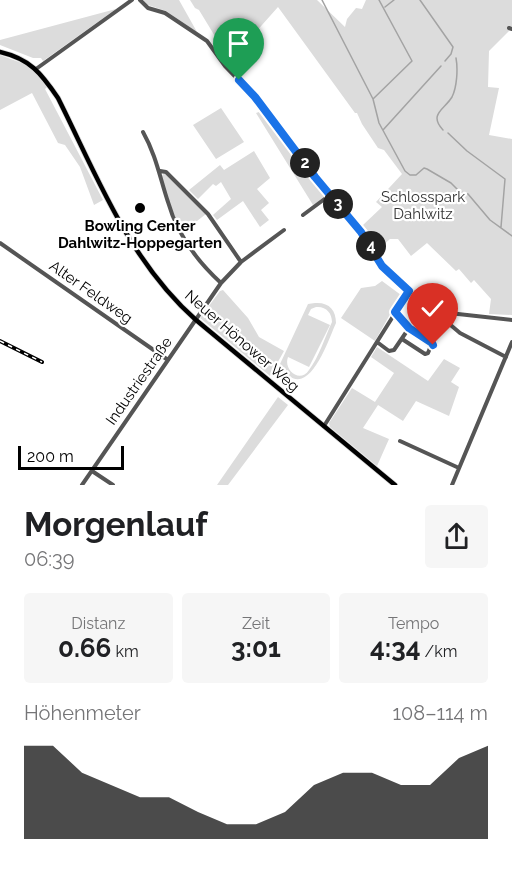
<!DOCTYPE html>
<html lang="de">
<head>
<meta charset="utf-8">
<style>
	:root { --surface:#fff; --page:#f6f6f6; --text:#202124; --muted:#757577; --accent:#000 }
	body { margin:0; font-family:Raleway,sans-serif; background:var(--page); color:var(--text); height:100vh; display:flex; flex-direction:column; font-size:22px; white-space:nowrap }
	* { box-sizing:border-box; margin:0 }
	p { font-size:20px; color:var(--muted) }
	.icon { flex:none; width:33px; height:33px; fill:none; stroke:currentColor; stroke-width:2; stroke-linecap:round; stroke-linejoin:round }
	.map { position:relative; height:485px; overflow:hidden }
	.sheet { display:flex; flex-direction:column; background:var(--surface); flex:1 }
	.sheet>* { flex:none }
	.scale { position:absolute; left:18px; bottom:15px; width:106px; box-sizing:border-box; padding-left:6px; border:3px solid #000; border-top:0; font-size:16px; line-height:21px; white-space:nowrap; color:#000; -webkit-text-stroke:4px #fff; paint-order:stroke }
	.pin { position:absolute; display:grid; place-items:center; width:51px; height:51px; color:#fff; margin:-62px -26px; border-radius:50% 50% 50% 0; rotate:-45deg; box-shadow:0 0 6px #0007 }
	.pin .icon { rotate:45deg }
	.km { position:absolute; width:30px; height:30px; margin:-15px; border-radius:50%; background:#222; color:#fff; font-size:16px; line-height:30px; text-align:center }
	.round { display:grid; place-items:center; flex:none; width:63px; height:63px; border-radius:6px; background:var(--page) }
	.head { display:flex; align-items:center; justify-content:space-between; height:102px; padding:0 24px }
	h1 { font-size:33px; font-weight:700; line-height:45px }
	.stats { display:grid; grid-template-columns:repeat(3,1fr); gap:9px; height:102px; padding:6px 24px }
	.stats div { display:grid; align-content:center; border-radius:6px; background:var(--page); text-align:center }
	.stats b { font-size:26px; font-weight:700 }
	.stats small { font-size:16px; font-weight:400 }
	.stats p { font-size:16px }
	.chart { height:168px; padding:12px 24px }
	.chart p { display:flex; justify-content:space-between }
	.chart svg { width:100%; height:108px; margin-top:6px; fill:var(--accent); opacity:.7 }
	.map>svg:first-child { display:block }
</style>
</head>
<body>
<div class="map">
<svg width="512" height="485" viewBox="0 0 512 485">
	<rect width="100%" height="100%" fill="#fff"/>
	<path fill="#dcdcdc" fill-rule="evenodd" d="M 143,0 L 179,0 L 197,32 L 166,11 L 145,4 Z
		M 190,0 L 317,0 L 345,27 L 347,19 L 356,8 L 362,9 L 366,0 L 512,0 L 512,28 L 489,51 L 488,87 L 499,88 L 489,135 L 512,139 L 512,315 L 489,314 L 491,299 L 474,280 L 471,283 L 459,269 L 456,271 L 427,243 L 411,256 L 398,239 L 390,239 L 381,247 L 363,225 L 382,207 L 376,202 L 402,174 L 384,150 L 378,148 L 362,124 L 357,113 L 355,113 L 278,7 L 230,61 L 199,10 L 195,8 Z
		M 116,9 L 43,61 L 41,58 L 33,58 L 0,45 L 0,40 Z
		M 0,55 L 27,65 L 48,86 L 45,89 L 103,200 L 94,205 L 80,167 L 65,145 L 58,143 L 32,93 L 0,110 Z
		M 221,108 L 244,142 L 216,159 L 193,125 Z
		M 262,111 L 327,196 L 313,205 L 256,113 Z
		M 254,151 L 270,178 L 257,189 L 269,203 L 261,210 L 269,220 L 260,227 L 243,201 L 217,220 L 213,215 L 231,199 L 221,182 L 216,186 L 213,184 L 198,199 L 189,190 L 220,165 L 224,170 Z
		M 164,173 L 206,214 L 183,232 L 174,216 L 161,177 Z
		M 382,281 L 401,295 L 375,341 L 341,318 L 361,288 L 375,286 Z
		M 223,290 L 248,318 L 259,337 L 284,351 L 270,376 L 200,318 L 220,291 Z
		M 315,303 C 329,302 336,310 336,323 C 329,338 311,395 288,375 C 285,373 282,367 280,364 L 308,304 ZM 316,307 C 326,306 332,313 332,322 C 325,337 319,357 309,370 C 300,384 283,370 288,357 L 309,367 L 330,325 L 308,315 L 311,309 Z
		M 377,347 L 428,381 L 444,359 L 460,368 L 451,382 L 459,387 L 449,416 L 416,401 L 403,421 L 378,405 L 363,428 L 389,439 L 377,466 L 330,427 L 329,423 L 352,388 L 375,402 L 394,373 L 371,357 Z
		M 278,397 L 288,405 L 228,485 L 217,485 Z"/>
	<g fill="none" stroke-linecap="round" stroke-linejoin="round">
		<path stroke="#a3a3a3" stroke-width="1.5" d="M 322,0 L 373,99 L 379,123 L 405,171 L 410,175 L 416,175 L 424,168 L 427,169 L 451,183 L 460,192 L 468,194 L 490,220 L 512,236
			M 420,0 L 453,47 L 451,54 L 445,61
			M 385,7 L 394,0
			M 373,99 L 412,61 L 379,0
			M 383,130 L 441,66
			M 443,130 C 428,114 445,109 452,97 C 457,87 458,69 456,58
			M 448,133 L 467,151 L 505,179 L 501,227"/>
		<g stroke="#dbdbdb" stroke-width="6">
			<path id="major" d="M 0,52 C 30,59 41,73 58,98 C 97,176 129,261 196,320 L 395,485"/>
		</g>
		<path stroke="#555" stroke-width="4" d="M 140,0 L 148,8 L 165,13 L 207,41 L 225,66 L 255,97 L 315,177 L 361,232 L 388,272 L 460,333 L 506,357
			M 509,28 L 512,29
			M 36,69 L 132,0
			M 143,132 C 156,155 160,178 168,202 C 177,234 197,261 221,283
			M 160,171 L 166,172 L 208,214 L 241,262
			M 303,215 L 330,195
			M 0,243 L 168,360
			M 437,315 L 440,312 L 512,320
			M 402,339 L 425,354 L 428,353 L 432,343 L 409,328
			M 377,342 L 389,351 L 394,350 L 409,328 L 395,313
			M 324,426 L 409,291
			M 400,441 L 459,468
			M 92,471 L 113,485
			M 82,485 L 221,283 L 241,262 L 284,230
			M 452,485 L 512,342"/>
		<use href="#major" stroke="#000" stroke-width="4.5"/>
		<g stroke="#000" stroke-width="4">
			<path id="rail" d="M 0,341 L 42,362"/>
		</g>
		<use href="#rail" stroke="#fff" stroke-width="1.5" stroke-dasharray="4.5" stroke-linecap="butt"/>
	</g>
	<g fill="none" stroke-linecap="round" stroke-linejoin="round">
		<g stroke="#fff" stroke-width="12">
			<path id="route" d="M 239,80 L 255,97 L 315,177 L 361,232 L 382,266 L 409,291 L 395,312 L 409,328 L 432,343 L 433,345"/>
		</g>
		<use href="#route" stroke="#1a73e8" stroke-width="8"/>
	</g>
	<circle fill="#000" stroke="#fff" stroke-width="2" cx="140" cy="208" r="6"/>
	<g text-anchor="middle" dominant-baseline="central" stroke-width="4.5" stroke-linejoin="round" paint-order="stroke">
		<g font-size="15" fill="#333" stroke="#fff">
			<text x="423" y="197">Schlosspark<tspan x="423" dy="17">Dahlwitz</tspan></text>
		</g>
		<g font-size="15" font-weight="bold" fill="#000" stroke="#fff">
			<text x="140" y="226">Bowling Center<tspan x="140" dy="17">Dahlwitz-Hoppegarten</tspan></text>
		</g>
		<g font-size="15" fill="#000" stroke="#fff">
			<text transform="translate(91 292) rotate(35)">Alter Feldweg</text>
			<text transform="translate(242 341) rotate(41)">Neuer Hönower Weg</text>
			<text transform="translate(139 381) rotate(-55)">Industriestraße</text>
		</g>
	</g>
</svg>
<div class="scale">200 m</div>
<div class="pin" style="left:239px;top:80px;background:#1e9e55"><svg class="icon" aria-label="arrive" viewBox="0 0 24 24"><path d="M6 21V4h12l-3 4 3 4H6"/></svg></div>
<div class="pin" style="left:433px;top:345px;background:#d93025"><svg class="icon" aria-label="check" viewBox="0 0 24 24"><path d="M5 12l5 5 9-10"/></svg></div>
<b class="km" style="left:305px;top:163px">2</b>
<b class="km" style="left:338px;top:204px">3</b>
<b class="km" style="left:371px;top:246px">4</b>
</div>
<section class="sheet">
<div class="head"><div><h1>Morgenlauf</h1><p>06:39</p></div><a class="round"><svg class="icon" aria-label="share" viewBox="0 0 24 24"><path d="M12 15V3M7 8l5-5 5 5M5 13v7h14v-7"/></svg></a></div>
<div class="stats">
<div><p>Distanz</p><b>0.66<small> km</small></b></div>
<div><p>Zeit</p><b>3:01</b></div>
<div><p>Tempo</p><b>4:34<small> /km</small></b></div>
</div>
<div class="chart"><p><span>Höhenmeter</span>108–114 m</p>
<svg viewBox="0 0 160 44" preserveAspectRatio="none"><path d="M0 44V6L10 6L20 17L30 22L40 27L50 27L60 33L70 38L80 38L90 33L100 22L110 17L120 17L130 22L140 22L150 11L160 6V44z"/></svg>
</div>
</section>
</body>
</html>
